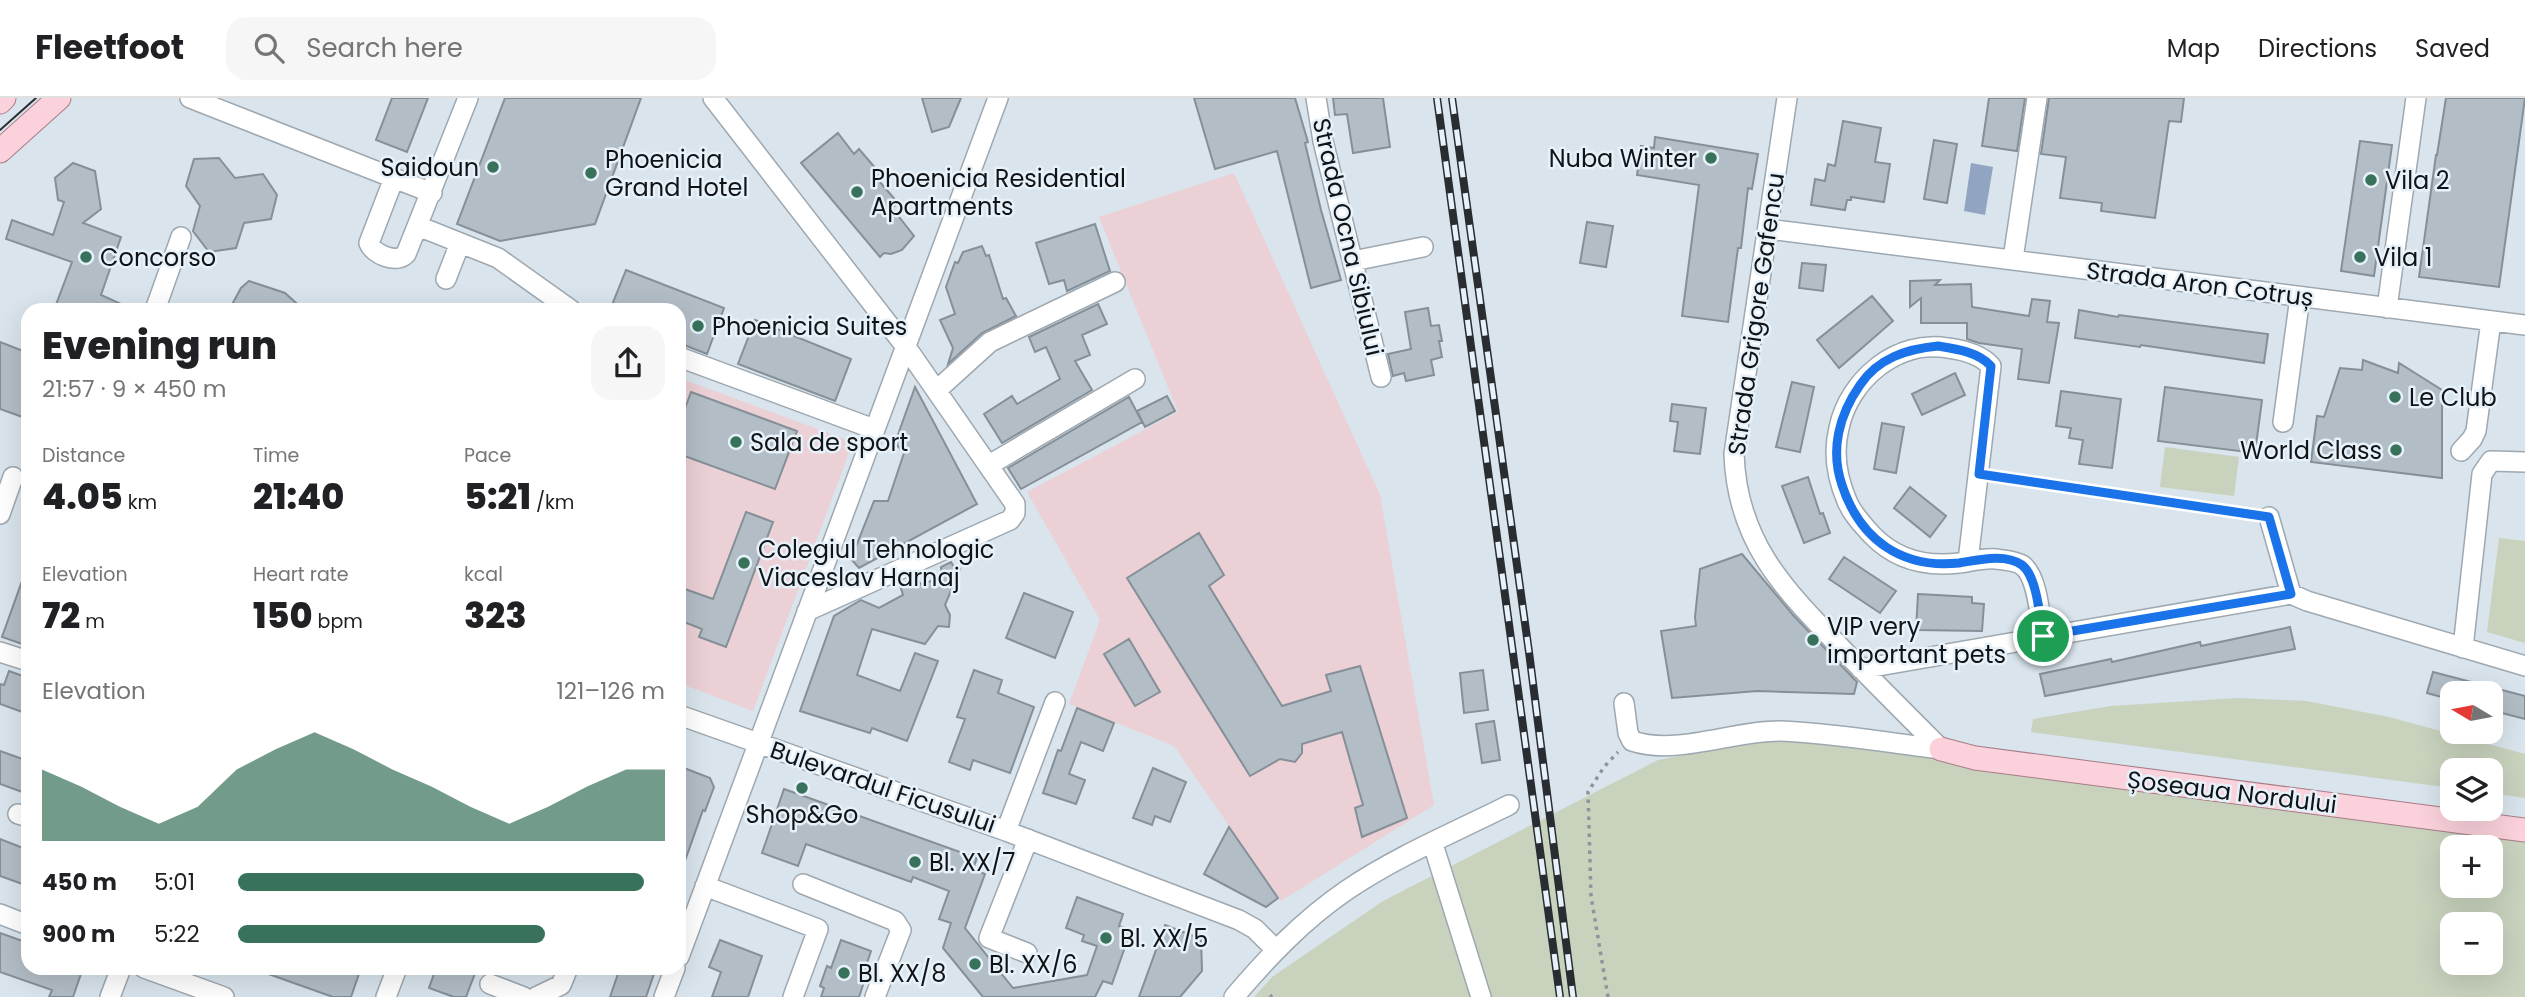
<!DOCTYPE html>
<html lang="en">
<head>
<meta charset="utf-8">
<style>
	:root { --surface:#fff; --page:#f6f6f6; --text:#202124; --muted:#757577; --line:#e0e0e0; --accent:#38725a }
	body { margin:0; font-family:Poppins,sans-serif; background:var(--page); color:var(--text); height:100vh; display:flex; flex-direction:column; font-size:26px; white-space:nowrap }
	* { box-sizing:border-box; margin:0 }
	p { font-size:23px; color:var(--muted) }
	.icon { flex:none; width:38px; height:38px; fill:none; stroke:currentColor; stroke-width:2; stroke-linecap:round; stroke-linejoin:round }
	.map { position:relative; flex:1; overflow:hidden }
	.details { position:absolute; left:21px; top:205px; width:665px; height:672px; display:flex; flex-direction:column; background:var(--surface); border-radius:21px; box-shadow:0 7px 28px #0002 }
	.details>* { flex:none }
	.needle { width:46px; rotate:280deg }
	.fabs { position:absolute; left:2440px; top:583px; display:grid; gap:14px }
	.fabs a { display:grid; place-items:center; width:63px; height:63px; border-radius:14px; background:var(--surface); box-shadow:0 7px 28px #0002; font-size:35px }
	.pin { position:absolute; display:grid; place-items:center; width:60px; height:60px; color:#fff; margin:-30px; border:4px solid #fff; border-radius:50%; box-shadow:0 2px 7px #0007 }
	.round { display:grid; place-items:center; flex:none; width:74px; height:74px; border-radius:21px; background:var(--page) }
	.head { display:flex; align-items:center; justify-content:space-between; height:119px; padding:0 21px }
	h1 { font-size:38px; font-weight:800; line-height:52px }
	.metrics { display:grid; grid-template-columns:repeat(3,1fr); gap:10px; height:119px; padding:7px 21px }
	.metrics div { display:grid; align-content:center }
	.metrics b { font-size:35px; font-weight:800 }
	.metrics small { font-size:19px; font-weight:400 }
	.metrics p { font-size:19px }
	.chart { height:196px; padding:14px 21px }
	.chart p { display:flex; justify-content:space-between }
	.chart svg { width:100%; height:126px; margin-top:7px; fill:var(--accent); opacity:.7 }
	ul { padding:0 21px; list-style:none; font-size:23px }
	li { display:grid; grid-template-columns:112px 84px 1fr; align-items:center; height:52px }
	li i { height:18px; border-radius:9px; background:var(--accent) }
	header { display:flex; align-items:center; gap:42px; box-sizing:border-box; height:98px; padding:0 35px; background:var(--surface); border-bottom:2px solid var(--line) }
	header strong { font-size:33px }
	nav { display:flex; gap:38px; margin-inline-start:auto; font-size:24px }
	.search { width:490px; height:63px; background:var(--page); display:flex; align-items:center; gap:18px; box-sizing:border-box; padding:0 24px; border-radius:21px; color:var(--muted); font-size:26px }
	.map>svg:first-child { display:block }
</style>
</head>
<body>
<header>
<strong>Fleetfoot</strong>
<div class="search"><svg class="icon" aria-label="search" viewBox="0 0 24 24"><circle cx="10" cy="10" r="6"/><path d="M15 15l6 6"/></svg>Search here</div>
<nav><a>Map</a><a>Directions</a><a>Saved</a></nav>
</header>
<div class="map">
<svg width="2525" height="899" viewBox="0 0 2525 899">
	<rect width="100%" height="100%" fill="#d9e4ec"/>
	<path fill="#ebd0d5" d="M 1234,75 L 1380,397 L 1434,707 L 1281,803 L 1174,648 L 1069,606 L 1100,522 L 1027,394 L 1178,314 L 1099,119 Z
		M 679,280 L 853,344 L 753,613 L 679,585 Z"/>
	<path fill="#c8d2bd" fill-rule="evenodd" d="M 2165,349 L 2239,359 L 2234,398 L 2160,389 Z
		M 2499,440 L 2525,443 L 2525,545 L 2487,534 Z
		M 2239,600 L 2306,603 L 2389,619 L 2525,656 L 2525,700 L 2490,695 L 2490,672 L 2452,672 L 2452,690 L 2031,634 L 2033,621 L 2111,608 Z
		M 1772,641 L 1861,643 L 2525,738 L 2525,899 L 1254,899 L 1272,879 L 1383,803 L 1658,662 ZM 2452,749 L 2490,749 L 2490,788 L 2452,788 ZM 2452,826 L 2490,826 L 2490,864 L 2452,864 Z"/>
	<path fill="#91a5c2" d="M 1971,65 L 1993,69 L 1985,117 L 1964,113 Z"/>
	<path fill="#b3bdc5" stroke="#858f97" stroke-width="2" d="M 392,0 L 428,0 L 407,54 L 376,42 Z
		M 505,0 L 641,0 L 595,126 L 500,143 L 457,126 Z
		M 922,0 L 961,0 L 949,29 L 932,34 Z
		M 1194,0 L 1295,0 L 1308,44 L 1305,45 L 1321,112 L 1341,182 L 1311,190 L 1277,53 L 1215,71 Z
		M 1333,0 L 1383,0 L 1390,49 L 1353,55 L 1347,16 L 1335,17 Z
		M 1989,0 L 2025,0 L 2017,53 L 1982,48 Z
		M 2049,0 L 2184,0 L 2181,24 L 2169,23 L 2155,120 L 2101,113 L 2102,105 L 2060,100 L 2066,59 L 2041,56 Z
		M 2446,0 L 2525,0 L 2499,189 L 2419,179 L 2436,57 L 2437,57 Z
		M 1843,23 L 1881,30 L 1875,64 L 1890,66 L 1884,104 L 1851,99 L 1851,102 L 1847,102 L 1845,112 L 1811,107 L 1815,81 L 1825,83 L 1828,66 L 1835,68 Z
		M 838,35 L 854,56 L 859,51 L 883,79 L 879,83 L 898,105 L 892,110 L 914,138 L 902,152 L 891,156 L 884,155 L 880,159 L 801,65 Z
		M 1655,39 L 1758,56 L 1752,91 L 1748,90 L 1741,150 L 1738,150 L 1728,224 L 1682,218 L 1699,87 L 1637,77 L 1641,48 L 1654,50 Z
		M 1934,42 L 1957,46 L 1947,105 L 1924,101 Z
		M 2360,43 L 2392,47 L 2374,178 L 2341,173 Z
		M 219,60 L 235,80 L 263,76 L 277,97 L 271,121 L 244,125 L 236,150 L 209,154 L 193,133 L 200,108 L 186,88 L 194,61 Z
		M 73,65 L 95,73 L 101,111 L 83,125 L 121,139 L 101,197 L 134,212 L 54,212 L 72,164 L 6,141 L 12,122 L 53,137 L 64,104 L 58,102 L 55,80 Z
		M 1587,124 L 1613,128 L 1606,169 L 1580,165 Z
		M 1095,126 L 1110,173 L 1067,193 L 1064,182 L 1049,186 L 1036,145 Z
		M 982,148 L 986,158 L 989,157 L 1003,201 L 1006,200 L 1016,218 L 982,235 L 948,266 L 953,250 L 940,222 L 955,216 L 946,189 L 955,164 L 958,165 L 963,154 Z
		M 1802,165 L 1826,167 L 1823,193 L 1799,190 Z
		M 626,172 L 724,210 L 707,256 L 679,245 L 679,212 L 610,212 Z
		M 1940,182 L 1935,187 L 1971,186 L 1972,209 L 2029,218 L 2032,201 L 2050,203 L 2047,224 L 2059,225 L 2049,285 L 2018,281 L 2022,251 L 1979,245 L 1967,241 L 1967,225 L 1921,225 L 1921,200 L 1910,209 L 1910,183 Z
		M 249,183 L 285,195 L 304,212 L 229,212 L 241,190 Z
		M 1872,198 L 1893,223 L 1839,270 L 1817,242 Z
		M 1098,206 L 1107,226 L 1082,237 L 1090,257 L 1075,263 L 1092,292 L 1002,345 L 984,316 L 1012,298 L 1017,306 L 1060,281 L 1046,249 L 1035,254 L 1029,239 Z
		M 1428,210 L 1431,228 L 1439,227 L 1442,243 L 1439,243 L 1442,259 L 1431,262 L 1434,277 L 1406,283 L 1404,275 L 1393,278 L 1388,256 L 1411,251 L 1405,214 Z
		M 2079,212 L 2118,219 L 2119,217 L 2268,236 L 2264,265 L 2141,247 L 2140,249 L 2075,240 Z
		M 755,222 L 851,261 L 835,303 L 738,266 Z
		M 0,244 L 28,255 L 28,321 L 0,311 Z
		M 2363,262 L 2398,275 L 2399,265 L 2442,292 L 2442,380 L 2311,364 L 2317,318 L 2324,319 L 2340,270 L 2362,272 Z
		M 1955,275 L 1965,297 L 1922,317 L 1912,296 Z
		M 1792,284 L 1814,289 L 1800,354 L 1776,349 Z
		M 915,289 L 977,406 L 859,470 L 851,461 L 874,403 L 888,403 L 904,355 L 895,345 Z
		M 2165,289 L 2262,302 L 2255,355 L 2158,343 Z
		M 2061,293 L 2121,301 L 2112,370 L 2079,366 L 2083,342 L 2069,340 L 2071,330 L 2056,328 Z
		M 691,294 L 797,333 L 775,391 L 679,356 L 679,327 Z
		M 1167,298 L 1175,313 L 1145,329 L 1137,313 Z
		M 1129,299 L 1142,324 L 1021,391 L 1008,370 Z
		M 1672,306 L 1706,310 L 1700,356 L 1674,353 L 1678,324 L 1670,323 Z
		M 1882,325 L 1904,329 L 1896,375 L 1874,371 Z
		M 1808,379 L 1820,416 L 1823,415 L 1830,435 L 1804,445 L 1782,388 Z
		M 1910,389 L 1946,418 L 1930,439 L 1894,410 Z
		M 746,414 L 773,424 L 726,549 L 699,539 L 702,531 L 679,522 L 679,489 L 713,501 Z
		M 1199,435 L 1224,477 L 1209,488 L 1282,608 L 1331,593 L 1326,577 L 1360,568 L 1407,720 L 1362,739 L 1355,710 L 1363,707 L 1342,634 L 1302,646 L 1302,655 L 1295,664 L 1280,661 L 1250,678 L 1127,480 Z
		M 1742,456 L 1793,517 L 1857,584 L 1854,596 L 1757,593 L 1672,600 L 1661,533 L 1696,528 L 1695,519 L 1700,471 Z
		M 1844,459 L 1896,493 L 1880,515 L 1829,481 Z
		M 951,464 L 956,472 L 960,471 L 945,507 L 950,517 L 949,529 L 938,528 L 925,546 L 872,531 L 857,577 L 900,593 L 915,555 L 938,563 L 907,643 L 872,630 L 870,635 L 800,613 L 834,518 L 861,502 L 879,510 L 903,497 L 900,487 L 916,481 L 922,487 L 942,478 L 941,469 Z
		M 26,472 L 28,473 L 28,548 L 2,539 Z
		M 1024,495 L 1073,514 L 1055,560 L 1006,540 Z
		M 1918,496 L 1972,499 L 1972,505 L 1984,506 L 1982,533 L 1916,532 Z
		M 2290,529 L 2295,551 L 2045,598 L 2040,576 L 2111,561 L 2112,564 L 2200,544 L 2201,548 Z
		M 1129,541 L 1160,594 L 1135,608 L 1104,556 Z
		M 974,572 L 1002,582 L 998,595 L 1034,609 L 1010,675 L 973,662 L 970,672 L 949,664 L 965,621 L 957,619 Z
		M 1483,572 L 1488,612 L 1464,615 L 1460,575 Z
		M 9,573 L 28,580 L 28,616 L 0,606 L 0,586 L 4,587 Z
		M 2433,574 L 2525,598 L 2525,621 L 2490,612 L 2490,595 L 2452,595 L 2452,602 L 2427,595 Z
		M 1077,610 L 1114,625 L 1103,653 L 1081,644 L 1069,676 L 1085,682 L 1076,706 L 1043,695 L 1058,652 L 1061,653 Z
		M 1494,623 L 1500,662 L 1482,665 L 1476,626 Z
		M 0,653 L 28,663 L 28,696 L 0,686 Z
		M 679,668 L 710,680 L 714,689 L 705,713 L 703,712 L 681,774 L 679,774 Z
		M 1153,670 L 1186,684 L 1170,724 L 1155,718 L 1152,727 L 1133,720 Z
		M 784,691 L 977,760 L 973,771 L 985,776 L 965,830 L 1013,890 L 1087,877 L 1097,848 L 1082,843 L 1084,837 L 1066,830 L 1077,799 L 1123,816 L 1119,828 L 1131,832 L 1112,886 L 1103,883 L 1095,899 L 983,899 L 943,850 L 951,825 L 939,821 L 949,793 L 913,779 L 911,784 L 806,746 L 798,768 L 762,755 Z
		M 1229,729 L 1278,800 L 1266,809 L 1204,776 Z
		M 0,741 L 28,752 L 28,788 L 0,778 Z
		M 1165,827 L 1201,841 L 1202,873 L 1180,899 L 1139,899 Z
		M 0,835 L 28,845 L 28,870 L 83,870 L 73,899 L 49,899 L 52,892 L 0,874 Z
		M 720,842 L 762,858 L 748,899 L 712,899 L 721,874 L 709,869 Z
		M 841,842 L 871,853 L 862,880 L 865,881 L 859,899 L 821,899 L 824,890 L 820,888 L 827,868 L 831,870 Z
		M 258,870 L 361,870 L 351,899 L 333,899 L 257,872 Z
		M 436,870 L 477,870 L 466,899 L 454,899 L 429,890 Z
		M 620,870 L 656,870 L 646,899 L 610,899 Z"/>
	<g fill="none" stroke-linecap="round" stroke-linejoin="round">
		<g stroke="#9ea8b0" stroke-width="22">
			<path id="minor" d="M 190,0 L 432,95
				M 713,0 L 906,249 L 1015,406 L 1015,415 L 1010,422 L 807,513
				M 1316,0 L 1323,43 L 1381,279
				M 1787,0 L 1734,356 C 1737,445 1785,492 1843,552 C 1875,585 1908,618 1941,651
				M 394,80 L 369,145 C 374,157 397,166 406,156 L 468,0
				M 418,128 L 498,160 L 571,212
				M 1768,131 L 2525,227
				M 2013,161 L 2037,0
				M 1353,163 L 1423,149
				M 446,181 L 460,145
				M 2387,210 L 2416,0
				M 155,212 L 181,139
				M 679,259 L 874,331
				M 937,292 L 990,244 L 1115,184
				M 2283,324 L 2300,199
				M 2461,353 L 2472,341 L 2476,333 L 2491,223
				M 989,367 L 1135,281
				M 0,416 L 13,379
				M 2269,419 L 2291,496
				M 1968,463 L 1991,268 C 1980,256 1964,252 1948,250 C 1897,241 1849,282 1839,330 C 1833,354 1837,380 1847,403 C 1852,416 1863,427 1872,437 C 1896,462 1926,469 1959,465 C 1972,463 1984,460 1996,461 C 2004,462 2016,463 2022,467 C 2038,478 2040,520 2043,538
				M 2463,550 L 2482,376 L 2491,363 L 2525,364
				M 0,554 L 28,563
				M 1861,571 L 2291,496 L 2307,503 L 2525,568
				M 1624,605 L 1628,635 L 1632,643 C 1677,658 1734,632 1781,633 C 1834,635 1888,645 1941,651
				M 679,617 L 1006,733 L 1239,822 L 1255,831 L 1275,851
				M 18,716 L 28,719
				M 1006,733 L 1055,604
				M 1433,746 L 1481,899
				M 803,786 L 895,823 L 901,832 L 875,899
				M 705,788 L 818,831 L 793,899
				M 0,816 L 28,827
				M 1027,855 L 989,840 L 1028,741
				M 679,859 L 998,0
				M 144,870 L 224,899
				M 490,886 L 524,899
				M 110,899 L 121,870
				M 386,899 L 397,870
				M 536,899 L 561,887 L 568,870
				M 664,899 L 675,870
				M 1234,899 C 1268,859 1303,822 1347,792 C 1397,758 1455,734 1509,707"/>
		</g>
		<g stroke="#a87c87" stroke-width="25">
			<path id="major" d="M 0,4 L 4,0
				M 0,53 L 59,0
				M 1941,651 L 1975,660 L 2525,732"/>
		</g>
		<path stroke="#8d959b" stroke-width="3.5" stroke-dasharray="3.5 5" stroke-linecap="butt" d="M 1995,379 L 2250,416
			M 1270,897 L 1272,899
			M 1608,899 L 1591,798 L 1588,694 L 1604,669 L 1618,654"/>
		<use href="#minor" stroke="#fff" stroke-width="19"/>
		<use href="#major" stroke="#fbd2dc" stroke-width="23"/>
		<path stroke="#292d31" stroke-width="2" d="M 0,32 L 36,0"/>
		<g stroke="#292d31" stroke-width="8">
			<path id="rail" d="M 1437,0 L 1560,899
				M 1452,0 L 1529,554 L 1573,899"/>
		</g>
		<use href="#rail" stroke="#e6f1f9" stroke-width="5" stroke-dasharray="16" stroke-linecap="butt"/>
	</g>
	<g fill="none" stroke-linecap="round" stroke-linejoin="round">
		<g stroke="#fff" stroke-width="14">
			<path id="route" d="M 1938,248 C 1957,251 1978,254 1991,268 L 1979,376 L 2269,419 L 2291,496 L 2043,538 C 2040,520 2037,478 2022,467 C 2005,455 1978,462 1959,465 C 1902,471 1860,442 1842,387 C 1830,352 1839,317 1860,287 C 1878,260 1907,251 1938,248 Z"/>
		</g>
		<use href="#route" stroke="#1a73e8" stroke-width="9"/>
	</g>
	<g fill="#38725a" stroke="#e6f1f9" stroke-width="2.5">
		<circle cx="1711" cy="60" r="7"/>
		<circle cx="493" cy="69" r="7"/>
		<circle cx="591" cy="75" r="7"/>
		<circle cx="2371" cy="82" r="7"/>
		<circle cx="857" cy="94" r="7"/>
		<circle cx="86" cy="159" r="7"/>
		<circle cx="2360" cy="159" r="7"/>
		<circle cx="698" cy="228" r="7"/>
		<circle cx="2395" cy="299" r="7"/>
		<circle cx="736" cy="344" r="7"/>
		<circle cx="2396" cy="352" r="7"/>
		<circle cx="744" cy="465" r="7"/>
		<circle cx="1813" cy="542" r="7"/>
		<circle cx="802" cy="690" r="7"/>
		<circle cx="915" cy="764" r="7"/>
		<circle cx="1106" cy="840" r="7"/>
		<circle cx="975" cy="866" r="7"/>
		<circle cx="844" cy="875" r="7"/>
	</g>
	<g text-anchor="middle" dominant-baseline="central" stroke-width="5" stroke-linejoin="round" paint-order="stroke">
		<g font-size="24" fill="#111417" stroke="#e6f1f9" text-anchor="start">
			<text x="1697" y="60" text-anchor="end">Nuba Winter</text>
			<text x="605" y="61">Phoenicia<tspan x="605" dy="28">Grand Hotel</tspan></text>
			<text x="479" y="69" text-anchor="end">Saidoun</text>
			<text x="871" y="80">Phoenicia Residential<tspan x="871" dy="28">Apartments</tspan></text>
			<text x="2385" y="82">Vila 2</text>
			<text x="100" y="159">Concorso</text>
			<text x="2374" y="159">Vila 1</text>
			<text x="712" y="228">Phoenicia Suites</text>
			<text x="2409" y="299">Le Club</text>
			<text x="750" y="344">Sala de sport</text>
			<text x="2382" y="352" text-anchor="end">World Class</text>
			<text x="758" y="451">Colegiul Tehnologic<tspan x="758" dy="28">Viaceslav Harnaj</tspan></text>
			<text x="1827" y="528">VIP very<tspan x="1827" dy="28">important pets</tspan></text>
			<text x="802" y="716" text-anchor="middle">Shop&amp;Go</text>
			<text x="929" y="764">Bl. XX/7</text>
			<text x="1120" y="840">Bl. XX/5</text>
			<text x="989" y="866">Bl. XX/6</text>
			<text x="858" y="875">Bl. XX/8</text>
		</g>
		<g font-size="24" fill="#111417" stroke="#e6f1f9">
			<text transform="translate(1348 139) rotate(77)">Strada Ocna Sibiului</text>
			<text transform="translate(2200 186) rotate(7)">Strada Aron Cotruș</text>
			<text transform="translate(1756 216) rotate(-82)">Strada Grigore Gafencu</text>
			<text transform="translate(883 689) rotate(19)">Bulevardul Ficusului</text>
			<text transform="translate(2232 694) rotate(7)">Șoseaua Nordului</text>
		</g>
	</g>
</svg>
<div class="fabs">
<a><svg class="needle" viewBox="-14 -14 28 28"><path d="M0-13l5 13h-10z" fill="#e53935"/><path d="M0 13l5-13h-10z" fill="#757577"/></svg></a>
<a><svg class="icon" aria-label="layers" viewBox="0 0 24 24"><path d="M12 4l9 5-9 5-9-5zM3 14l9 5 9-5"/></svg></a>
<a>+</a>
<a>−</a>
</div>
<div class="pin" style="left:2043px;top:538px;background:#1e9e55"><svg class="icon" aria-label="arrive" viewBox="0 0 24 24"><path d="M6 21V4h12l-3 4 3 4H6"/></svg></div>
<section class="details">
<div class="head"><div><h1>Evening run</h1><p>21:57 · 9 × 450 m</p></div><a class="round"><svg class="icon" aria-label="share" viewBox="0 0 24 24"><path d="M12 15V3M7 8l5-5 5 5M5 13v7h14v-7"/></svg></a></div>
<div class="metrics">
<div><p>Distance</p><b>4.05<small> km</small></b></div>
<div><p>Time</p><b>21:40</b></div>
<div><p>Pace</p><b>5:21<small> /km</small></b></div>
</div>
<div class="metrics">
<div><p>Elevation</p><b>72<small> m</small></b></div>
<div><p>Heart rate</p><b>150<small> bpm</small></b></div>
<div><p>kcal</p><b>323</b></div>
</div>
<div class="chart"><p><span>Elevation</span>121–126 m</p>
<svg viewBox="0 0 160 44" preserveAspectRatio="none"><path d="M0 44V19L10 25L20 32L30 38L40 32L50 19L60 12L70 6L80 12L90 19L100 25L110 32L120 38L130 32L140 25L150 19L160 19V44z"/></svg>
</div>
<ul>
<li><b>450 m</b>5:01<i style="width:95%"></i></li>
<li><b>900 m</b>5:22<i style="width:72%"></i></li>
</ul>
</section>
</div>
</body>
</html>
